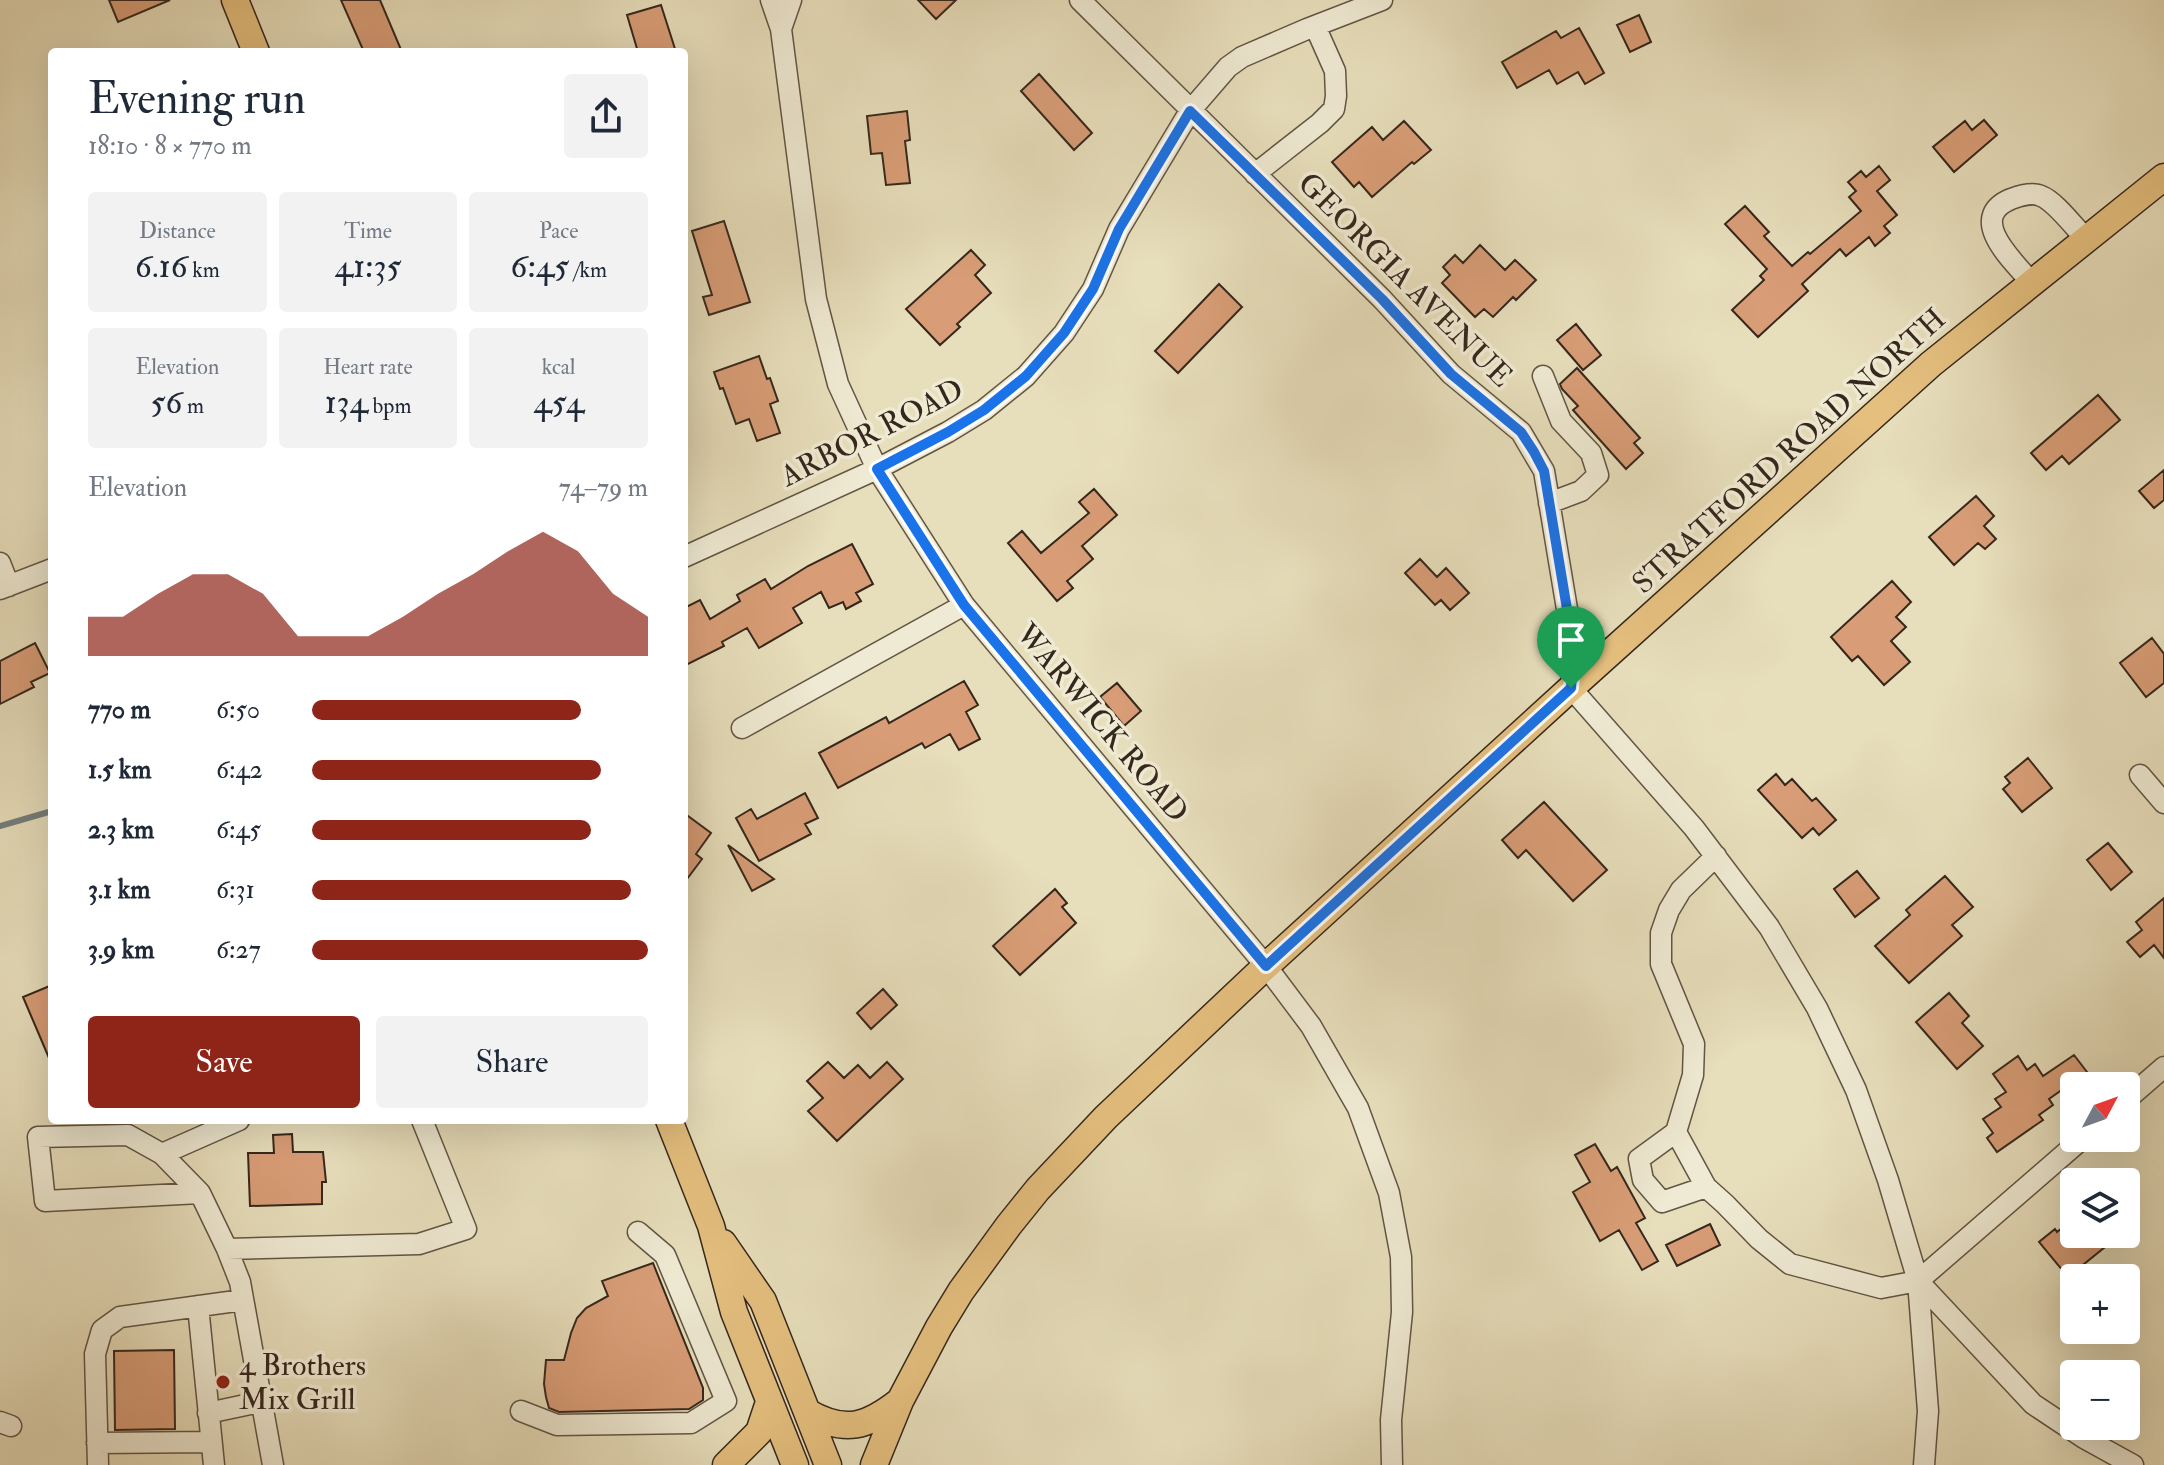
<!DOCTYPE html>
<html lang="en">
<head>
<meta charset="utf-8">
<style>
	:root { --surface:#fff; --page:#f2f2f3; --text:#1f2937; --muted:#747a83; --accent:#8f2418 }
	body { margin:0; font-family:"IM FELL Double Pica",serif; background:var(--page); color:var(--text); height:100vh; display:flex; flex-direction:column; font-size:30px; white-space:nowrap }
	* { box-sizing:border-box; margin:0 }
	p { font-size:26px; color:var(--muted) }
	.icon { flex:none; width:44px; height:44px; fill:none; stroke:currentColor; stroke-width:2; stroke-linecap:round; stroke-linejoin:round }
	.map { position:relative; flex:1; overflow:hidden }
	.sheet { position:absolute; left:48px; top:48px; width:640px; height:1076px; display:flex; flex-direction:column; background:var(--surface); border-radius:8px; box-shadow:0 8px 32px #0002 }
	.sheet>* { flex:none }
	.needle { width:52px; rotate:49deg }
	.tools { position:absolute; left:2060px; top:1072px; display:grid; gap:16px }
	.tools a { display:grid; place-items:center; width:80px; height:80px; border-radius:8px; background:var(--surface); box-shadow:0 8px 32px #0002; font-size:40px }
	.pin { position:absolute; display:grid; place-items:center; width:68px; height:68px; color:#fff; margin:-82px -34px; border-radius:50% 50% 50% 0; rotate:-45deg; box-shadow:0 0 8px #0007 }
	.pin .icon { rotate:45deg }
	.round { display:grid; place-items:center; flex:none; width:84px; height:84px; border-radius:8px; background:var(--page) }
	.overview { display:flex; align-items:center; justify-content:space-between; height:136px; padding:0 40px }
	h1 { font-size:44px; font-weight:600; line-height:60px }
	.stats { display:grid; grid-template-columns:repeat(3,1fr); gap:12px; height:136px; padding:8px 40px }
	.stats div { display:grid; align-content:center; border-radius:8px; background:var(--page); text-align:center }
	.stats b { font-size:34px; font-weight:600 }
	.stats small { font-size:22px; font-weight:400 }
	.stats p { font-size:22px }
	.chart { height:224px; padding:16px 40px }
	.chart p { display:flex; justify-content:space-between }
	.chart svg { width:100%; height:144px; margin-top:8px; fill:var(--accent); opacity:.7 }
	.cta { display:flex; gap:16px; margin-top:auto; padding:16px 40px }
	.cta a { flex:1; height:92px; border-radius:8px; background:var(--accent); color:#fff; font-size:32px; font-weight:600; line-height:92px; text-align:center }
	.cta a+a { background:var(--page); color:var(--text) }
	ul { padding:0 40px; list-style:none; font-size:26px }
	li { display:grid; grid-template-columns:128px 96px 1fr; align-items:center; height:60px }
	li i { height:20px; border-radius:10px; background:var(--accent) }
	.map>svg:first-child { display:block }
</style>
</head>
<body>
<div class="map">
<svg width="2164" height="1465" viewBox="0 0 2164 1465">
	<rect width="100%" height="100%" fill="#e7debb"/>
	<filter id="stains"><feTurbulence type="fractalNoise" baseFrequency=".0025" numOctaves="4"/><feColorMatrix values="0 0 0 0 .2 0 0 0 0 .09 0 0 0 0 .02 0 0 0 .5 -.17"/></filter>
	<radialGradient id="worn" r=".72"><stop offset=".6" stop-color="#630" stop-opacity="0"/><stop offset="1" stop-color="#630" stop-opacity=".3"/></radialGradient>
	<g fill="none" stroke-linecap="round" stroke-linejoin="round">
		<path stroke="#737f7c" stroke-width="6" d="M 0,826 L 52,811"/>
	</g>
	<path fill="#d89d76" stroke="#36271d" stroke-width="2" d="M 109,0 L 170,0 L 118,22 Z
		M 341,0 L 380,0 L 402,52 L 364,52 Z
		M 918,0 L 956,0 L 936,19 Z
		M 661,5 L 676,52 L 638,52 L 627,15 Z
		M 1639,15 L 1651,42 L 1630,52 L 1617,25 Z
		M 1579,28 L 1604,73 L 1585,84 L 1578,72 L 1557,84 L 1549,70 L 1517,88 L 1502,62 L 1556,31 L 1561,38 Z
		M 1039,74 L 1092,133 L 1074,150 L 1021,91 Z
		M 907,111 L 910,140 L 905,141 L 910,183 L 886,185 L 882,153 L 871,154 L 867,116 Z
		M 1984,120 L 1997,135 L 1954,172 L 1933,147 L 1965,121 L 1972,130 Z
		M 1404,121 L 1431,150 L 1414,164 L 1412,162 L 1372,197 L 1359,182 L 1354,187 L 1332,162 L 1372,127 L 1383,140 Z
		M 1879,166 L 1890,180 L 1877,191 L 1897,215 L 1884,226 L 1890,233 L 1875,246 L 1869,237 L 1846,256 L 1840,249 L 1802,284 L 1808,291 L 1758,337 L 1732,310 L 1764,280 L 1760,276 L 1767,269 L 1725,224 L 1745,206 L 1769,232 L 1764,236 L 1792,266 L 1808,252 L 1810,254 L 1861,211 L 1849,197 L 1856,191 L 1848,182 L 1861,171 L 1866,177 Z
		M 724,221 L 750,302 L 709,315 L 703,297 L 712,295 L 692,231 Z
		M 1480,245 L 1505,270 L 1515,260 L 1536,280 L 1516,300 L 1513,297 L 1493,317 L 1484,309 L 1475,317 L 1442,283 L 1450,275 L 1443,267 L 1455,255 L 1463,263 Z
		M 971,250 L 985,265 L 975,275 L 991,293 L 957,324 L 960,327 L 940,345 L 906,309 Z
		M 1219,284 L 1242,307 L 1178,373 L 1155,351 Z
		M 1576,324 L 1601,355 L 1583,370 L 1557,340 Z
		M 759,356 L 767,379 L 770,378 L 778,401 L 770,404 L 780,433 L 757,441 L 749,419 L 736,424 L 723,388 L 720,389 L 714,372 Z
		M 1577,368 L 1640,438 L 1634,443 L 1643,453 L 1626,469 L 1573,410 L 1578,406 L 1562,389 L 1560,384 Z
		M 2098,395 L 2120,420 L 2069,464 L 2062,456 L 2046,470 L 2031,453 Z
		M 2164,470 L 2164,500 L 2154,508 L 2139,491 Z
		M 1094,489 L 1117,515 L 1082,546 L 1093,559 L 1067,581 L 1073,588 L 1057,601 L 1008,543 L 1022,531 L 1041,553 L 1089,513 L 1079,502 Z
		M 1976,496 L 1994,516 L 1984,526 L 1996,539 L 1985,549 L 1978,543 L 1954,565 L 1929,537 Z
		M 852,544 L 873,584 L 856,593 L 861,601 L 846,609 L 843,602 L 829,608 L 821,592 L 793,608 L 802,623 L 759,648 L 747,628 L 722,642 L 724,646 L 684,666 L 684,608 L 700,600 L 710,619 L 740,601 L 737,595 L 765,579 L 771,589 L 808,566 Z
		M 1420,559 L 1437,577 L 1446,568 L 1469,593 L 1450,610 L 1441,600 L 1435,605 L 1405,573 Z
		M 1892,581 L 1911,602 L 1896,617 L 1906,627 L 1891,641 L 1910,662 L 1884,685 L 1858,656 L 1852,661 L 1831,637 Z
		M 2152,638 L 2164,654 L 2164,683 L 2146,697 L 2120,663 Z
		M 35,643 L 50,673 L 31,682 L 34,687 L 0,704 L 0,661 Z
		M 964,681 L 978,705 L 966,712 L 980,739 L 959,750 L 950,734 L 925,748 L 922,743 L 838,788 L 819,753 L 886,717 L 889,723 Z
		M 1117,683 L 1141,711 L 1124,726 L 1100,697 Z
		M 2028,758 L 2052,788 L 2022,812 L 2003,789 L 2010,783 L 2005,777 Z
		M 1776,774 L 1785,785 L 1792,779 L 1812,801 L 1816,798 L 1836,820 L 1819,835 L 1813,828 L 1802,838 L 1758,790 Z
		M 805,793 L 818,818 L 805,824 L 811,834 L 759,861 L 736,818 L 751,809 L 757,819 Z
		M 1544,802 L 1607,870 L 1573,901 L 1526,850 L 1518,858 L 1502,840 Z
		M 684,813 L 711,833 L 696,854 L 702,859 L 684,883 Z
		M 2108,843 L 2132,872 L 2111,890 L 2087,860 Z
		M 728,845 L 774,879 L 752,891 Z
		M 1857,871 L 1879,898 L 1855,917 L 1834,889 Z
		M 1945,876 L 1973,907 L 1952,925 L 1962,936 L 1909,983 L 1875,946 L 1910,915 L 1906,910 Z
		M 1055,889 L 1067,903 L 1062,907 L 1076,923 L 1020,975 L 993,946 Z
		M 2164,898 L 2164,958 L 2154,945 L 2140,957 L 2127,942 L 2142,930 L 2136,922 Z
		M 52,985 L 52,1065 L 23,997 Z
		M 883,989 L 897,1005 L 871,1029 L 857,1013 Z
		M 1949,993 L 1969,1016 L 1962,1023 L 1983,1046 L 1957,1069 L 1916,1022 Z
		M 2074,1055 L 2087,1072 L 2049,1099 L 2053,1105 L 2039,1115 L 2043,1120 L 1997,1152 L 1987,1138 L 1993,1133 L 1983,1119 L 2001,1107 L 1995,1099 L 2006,1092 L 1993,1074 L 2018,1056 L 2027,1070 L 2035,1064 L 2043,1076 Z
		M 828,1062 L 844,1078 L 858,1065 L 870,1078 L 887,1062 L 903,1079 L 837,1141 L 808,1111 L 823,1098 L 807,1081 Z
		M 292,1134 L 293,1152 L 323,1152 L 326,1182 L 322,1182 L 322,1204 L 250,1206 L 248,1153 L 274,1153 L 273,1135 Z
		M 1595,1144 L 1611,1171 L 1617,1167 L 1645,1218 L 1636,1223 L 1658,1261 L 1642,1270 L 1619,1230 L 1600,1241 L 1573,1192 L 1590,1182 L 1575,1155 Z
		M 2074,1218 L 2074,1234 L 2095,1234 L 2105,1247 L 2068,1277 L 2039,1242 L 2055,1229 L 2057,1232 Z
		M 1710,1224 L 1720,1245 L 1677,1266 L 1666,1245 Z
		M 653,1263 L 703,1388 L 703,1400 L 689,1409 L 559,1412 L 549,1408 L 546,1397 L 544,1384 L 546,1360 L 564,1360 L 571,1333 L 577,1318 L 586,1308 L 608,1296 L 602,1281 Z
		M 174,1350 L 175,1429 L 115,1430 L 114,1351 Z"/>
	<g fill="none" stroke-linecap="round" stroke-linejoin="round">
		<g stroke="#625544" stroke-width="23">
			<path id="minor" d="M 771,0 L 781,29 L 816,299 L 838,384 L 877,469 L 964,605 L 1266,966 L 1311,1026 L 1358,1108 L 1389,1193 L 1401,1257 L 1402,1312 L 1391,1420 L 1392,1465
				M 1080,0 L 1382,299 L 1451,374 L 1521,432 L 1544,471 L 1574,651 L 1571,688 L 1694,828 L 1769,927 L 1817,1008 L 1856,1090 L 1888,1180 L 1918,1281 L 2033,1404 L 2084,1438 L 2133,1465
				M 781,29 L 791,0
				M 1255,174 L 1320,123 L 1334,109 L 1336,96 L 1335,71 L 1315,26
				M 2032,283 C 2014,262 1965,218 2011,199 C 2019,196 2033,192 2041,196 C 2055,201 2075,228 2086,239
				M 1543,376 L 1561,421 L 1591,453 L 1598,475 L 1581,491 L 1549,503
				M 684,557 L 877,469 L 948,432 L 984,410 L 1026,376 L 1064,333 L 1093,289 L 1119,229 L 1190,111 L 1228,67 L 1242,57 L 1307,29 L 1382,0
				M 0,563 L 9,586
				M 0,589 L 52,569
				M 742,728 L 964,605
				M 2140,775 L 2164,803
				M 1716,856 L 1681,890 L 1669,910 L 1661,933 L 1661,964 L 1694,1044 L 1693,1075 L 1676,1132 L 1706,1187 L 1725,1204 L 1759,1239 L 1790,1264 L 1881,1288 L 1918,1281
				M 2126,1100 L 2164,1067
				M 1676,1132 L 1639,1159 L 1643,1180 L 1662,1202 L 1706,1187
				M 128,1135 L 162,1154 L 200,1193 L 45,1201 L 38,1137 Z
				M 162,1154 L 239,1120
				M 200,1193 L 227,1249 L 240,1282 L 273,1465
				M 227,1249 L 419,1244 L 466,1229 L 422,1120
				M 198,1306 L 214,1465
				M 521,1411 L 557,1425 L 691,1423 L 726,1401 L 665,1255 L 638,1232
				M 208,1413 L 260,1402
				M 0,1422 L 11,1426
				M 97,1443 L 211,1442
				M 98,1465 L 95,1354 L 102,1330 L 120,1317 L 243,1300
				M 1924,1465 L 1928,1411 L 1918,1281 L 2083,1138"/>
		</g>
		<g stroke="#36271d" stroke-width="29">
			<path id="major" d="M 235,0 L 256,52
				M 669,1120 L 711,1226 L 734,1312 L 795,1465
				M 723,1243 L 763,1301 L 828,1465
				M 807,1412 C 845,1434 867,1427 900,1401
				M 726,1465 L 759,1432 L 769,1402
				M 874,1465 L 900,1401 L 939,1327 L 961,1291 L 1009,1225 L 1038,1189 L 1106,1117 L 1266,966 L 1571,688 L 1931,364 L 2164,177"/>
		</g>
		<use href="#minor" stroke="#efead3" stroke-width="20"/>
		<use href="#major" stroke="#e4bf7e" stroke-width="26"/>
	</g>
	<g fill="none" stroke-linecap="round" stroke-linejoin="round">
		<g stroke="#fff" stroke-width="16">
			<path id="route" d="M 1190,111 L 1382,299 L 1451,374 L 1521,432 L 1534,452 L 1544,471 L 1574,651 L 1571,688 L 1266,966 L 964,605 L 877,469 L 948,432 L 984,410 L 1026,376 L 1064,333 L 1093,289 L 1119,229 Z"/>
		</g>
		<use href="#route" stroke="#1a73e8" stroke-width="10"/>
	</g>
	<circle fill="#8f2418" stroke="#efead3" stroke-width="3" cx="223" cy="1382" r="8"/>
	<g text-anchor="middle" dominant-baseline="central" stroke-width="7" stroke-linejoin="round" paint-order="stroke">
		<g font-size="30" fill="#36271d" stroke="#efead3">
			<text transform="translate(1405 280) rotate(45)">GEORGIA AVENUE</text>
			<text transform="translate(872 433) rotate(-27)">ARBOR ROAD</text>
			<text transform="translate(1789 451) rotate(-42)">STRATFORD ROAD NORTH</text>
			<text transform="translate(1102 723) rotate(50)">WARWICK ROAD</text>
		</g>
		<g font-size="30" fill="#36271d" stroke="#efead3" text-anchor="start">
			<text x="239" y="1365">4 Brothers<tspan x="239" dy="34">Mix Grill</tspan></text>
		</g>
	</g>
	<rect width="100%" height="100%" filter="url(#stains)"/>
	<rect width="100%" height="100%" fill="url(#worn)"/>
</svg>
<div class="tools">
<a><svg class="needle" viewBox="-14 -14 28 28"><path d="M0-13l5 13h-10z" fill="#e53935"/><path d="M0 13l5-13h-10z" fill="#747a83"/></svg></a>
<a><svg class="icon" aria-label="layers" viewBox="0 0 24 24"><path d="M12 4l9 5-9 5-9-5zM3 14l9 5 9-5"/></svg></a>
<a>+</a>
<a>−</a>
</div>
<div class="pin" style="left:1571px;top:688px;background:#1e9e55"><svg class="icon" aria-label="arrive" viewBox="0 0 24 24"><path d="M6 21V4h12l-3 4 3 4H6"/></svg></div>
<section class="sheet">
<div class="overview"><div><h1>Evening run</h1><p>18:10 · 8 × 770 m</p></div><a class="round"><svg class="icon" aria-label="share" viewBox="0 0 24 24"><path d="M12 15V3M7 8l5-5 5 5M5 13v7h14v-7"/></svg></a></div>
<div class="stats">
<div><p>Distance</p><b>6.16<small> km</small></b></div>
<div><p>Time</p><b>41:35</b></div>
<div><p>Pace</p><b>6:45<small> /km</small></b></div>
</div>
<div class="stats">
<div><p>Elevation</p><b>56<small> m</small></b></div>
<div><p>Heart rate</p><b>134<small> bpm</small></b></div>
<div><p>kcal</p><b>454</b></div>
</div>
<div class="chart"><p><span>Elevation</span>74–79 m</p>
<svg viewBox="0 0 160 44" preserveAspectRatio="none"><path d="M0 44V32L10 32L20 25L30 19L40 19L50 25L60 38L70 38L80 38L90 32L100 25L110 19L120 12L130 6L140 12L150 25L160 32V44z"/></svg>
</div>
<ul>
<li><b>770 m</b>6:50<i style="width:80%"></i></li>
<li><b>1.5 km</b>6:42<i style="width:86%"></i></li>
<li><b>2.3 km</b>6:45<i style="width:83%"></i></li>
<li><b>3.1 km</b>6:31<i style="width:95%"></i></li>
<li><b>3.9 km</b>6:27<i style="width:100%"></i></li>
</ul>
<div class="cta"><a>Save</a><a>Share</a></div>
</section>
</div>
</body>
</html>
